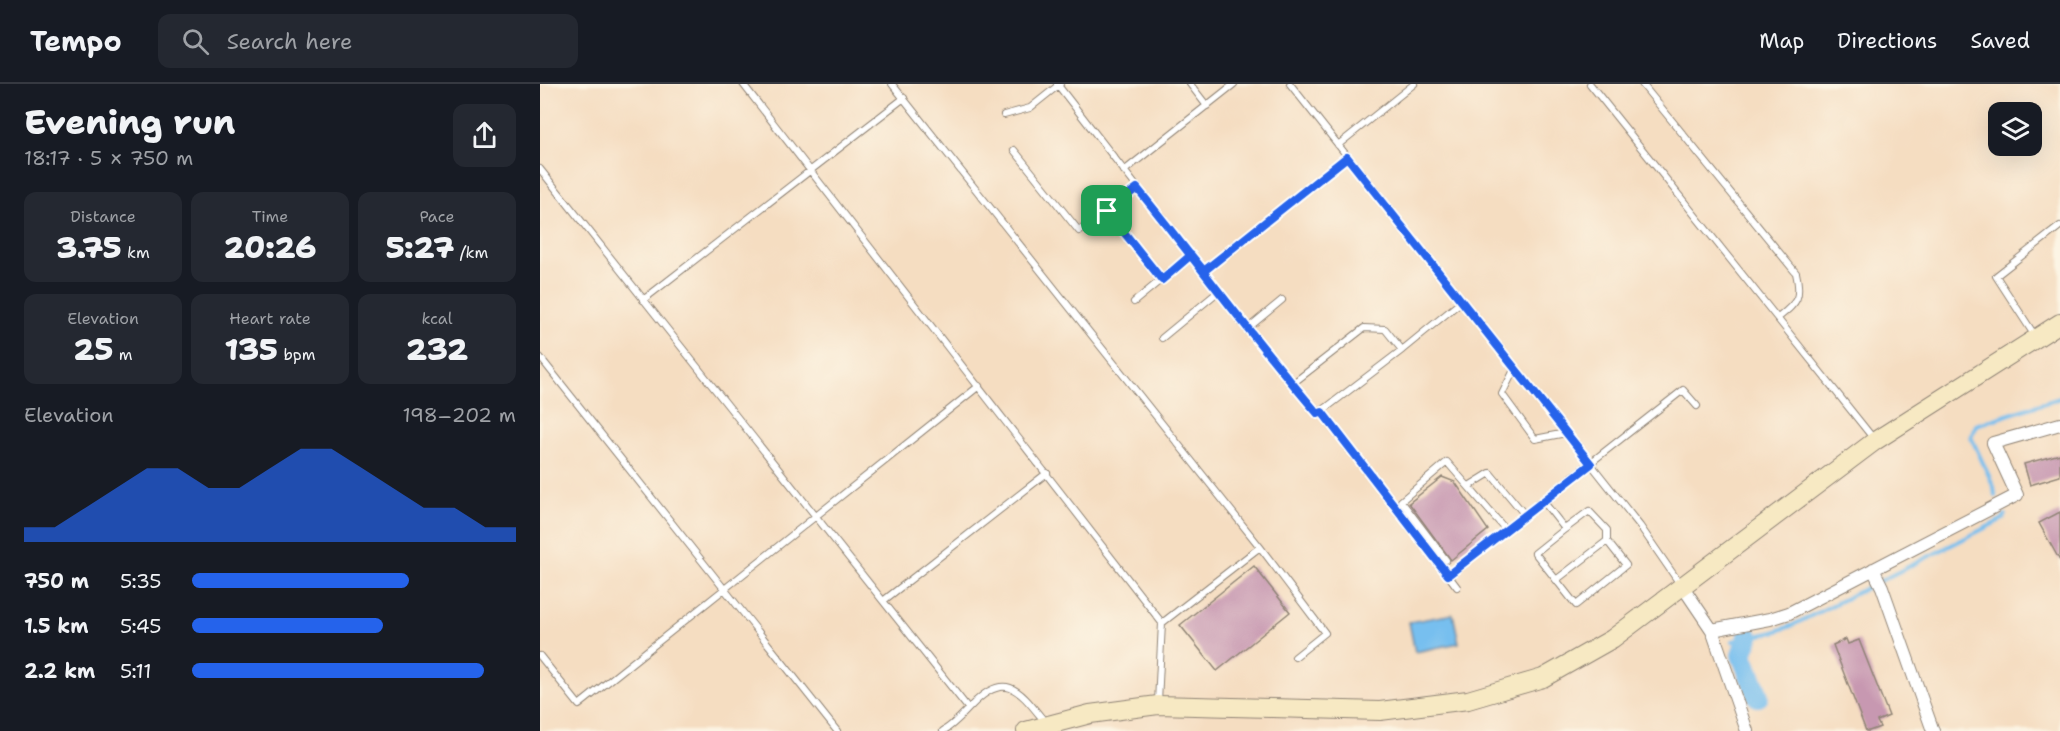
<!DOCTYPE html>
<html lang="en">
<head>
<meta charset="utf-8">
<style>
	:root { --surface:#171b24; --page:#242831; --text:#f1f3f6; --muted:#9ea1a6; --line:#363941; --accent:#2563eb }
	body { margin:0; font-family:"Shantell Sans",sans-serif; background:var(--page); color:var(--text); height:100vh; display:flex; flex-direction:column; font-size:22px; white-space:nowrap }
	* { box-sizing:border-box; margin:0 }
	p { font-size:20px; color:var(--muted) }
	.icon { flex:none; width:33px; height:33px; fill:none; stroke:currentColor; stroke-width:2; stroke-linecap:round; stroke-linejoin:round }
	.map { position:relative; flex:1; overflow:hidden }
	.details { display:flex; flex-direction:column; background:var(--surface); width:540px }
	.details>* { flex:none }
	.fabs { position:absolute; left:1448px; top:18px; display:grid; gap:12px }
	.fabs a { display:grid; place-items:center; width:54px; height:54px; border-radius:12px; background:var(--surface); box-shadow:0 6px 24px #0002; font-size:30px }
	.pin { position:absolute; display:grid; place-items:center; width:51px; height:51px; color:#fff; margin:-26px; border-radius:12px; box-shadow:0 3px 9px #0006 }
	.round { display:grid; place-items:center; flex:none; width:63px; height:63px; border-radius:12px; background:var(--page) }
	.headline { display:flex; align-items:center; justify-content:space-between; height:102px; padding:0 24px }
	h1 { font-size:33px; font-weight:800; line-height:45px }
	.metrics { display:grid; grid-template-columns:repeat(3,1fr); gap:9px; height:102px; padding:6px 24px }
	.metrics div { display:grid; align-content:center; border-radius:12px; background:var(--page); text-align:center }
	.metrics b { font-size:30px; font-weight:800 }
	.metrics small { font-size:16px; font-weight:400 }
	.metrics p { font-size:16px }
	.chart { height:168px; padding:12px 24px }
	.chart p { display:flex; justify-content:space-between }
	.chart svg { width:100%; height:108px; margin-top:6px; fill:var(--accent); opacity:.7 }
	ul { padding:0 24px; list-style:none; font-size:20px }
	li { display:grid; grid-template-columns:96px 72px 1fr; align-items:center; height:45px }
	li i { height:15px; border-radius:8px; background:var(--accent) }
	header { display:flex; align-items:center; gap:36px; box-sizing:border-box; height:84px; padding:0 30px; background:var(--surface); border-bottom:2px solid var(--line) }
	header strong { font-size:28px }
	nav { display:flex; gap:33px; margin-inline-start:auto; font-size:21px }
	.search { width:420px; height:54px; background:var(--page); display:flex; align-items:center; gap:15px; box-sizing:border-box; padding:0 21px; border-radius:12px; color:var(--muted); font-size:22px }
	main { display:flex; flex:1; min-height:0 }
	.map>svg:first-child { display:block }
</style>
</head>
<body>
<header>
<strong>Tempo</strong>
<div class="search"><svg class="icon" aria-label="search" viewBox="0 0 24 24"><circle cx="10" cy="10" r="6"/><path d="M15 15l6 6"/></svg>Search here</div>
<nav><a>Map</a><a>Directions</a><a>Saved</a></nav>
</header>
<main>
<section class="details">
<div class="headline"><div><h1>Evening run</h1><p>18:17 · 5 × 750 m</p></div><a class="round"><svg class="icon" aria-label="share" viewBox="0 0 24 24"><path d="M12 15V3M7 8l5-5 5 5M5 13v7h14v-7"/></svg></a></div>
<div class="metrics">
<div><p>Distance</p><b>3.75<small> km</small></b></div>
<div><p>Time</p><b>20:26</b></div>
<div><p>Pace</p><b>5:27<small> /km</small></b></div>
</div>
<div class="metrics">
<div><p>Elevation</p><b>25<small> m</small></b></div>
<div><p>Heart rate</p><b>135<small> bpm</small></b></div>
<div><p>kcal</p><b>232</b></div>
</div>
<div class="chart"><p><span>Elevation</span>198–202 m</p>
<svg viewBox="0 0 160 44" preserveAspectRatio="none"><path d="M0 44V38L10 38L20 30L30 22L40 14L50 14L60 22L70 22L80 14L90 6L100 6L110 14L120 22L130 30L140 30L150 38L160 38V44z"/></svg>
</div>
<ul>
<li><b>750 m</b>5:35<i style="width:67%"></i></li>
<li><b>1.5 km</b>5:45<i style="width:59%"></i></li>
<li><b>2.2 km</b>5:11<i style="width:90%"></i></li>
</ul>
</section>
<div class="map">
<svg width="1520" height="647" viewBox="0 0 1520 647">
	<rect width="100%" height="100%" fill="#fcf5e5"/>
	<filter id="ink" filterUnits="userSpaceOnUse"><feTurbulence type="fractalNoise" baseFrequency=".0167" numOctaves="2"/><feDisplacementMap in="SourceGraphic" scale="12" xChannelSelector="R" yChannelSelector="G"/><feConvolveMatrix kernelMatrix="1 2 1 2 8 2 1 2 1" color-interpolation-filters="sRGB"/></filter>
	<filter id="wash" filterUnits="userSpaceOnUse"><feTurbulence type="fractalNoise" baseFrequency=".008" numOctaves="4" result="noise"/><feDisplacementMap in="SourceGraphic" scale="24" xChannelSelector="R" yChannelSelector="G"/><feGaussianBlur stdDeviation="1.35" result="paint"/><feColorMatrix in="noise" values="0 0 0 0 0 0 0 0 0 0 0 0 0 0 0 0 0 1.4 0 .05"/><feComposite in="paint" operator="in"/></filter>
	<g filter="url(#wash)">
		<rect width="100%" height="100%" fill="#f5ddc1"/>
		<path fill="#77bfef" stroke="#51758d" stroke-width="1.5" d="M 913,530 L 919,559 L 875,568 L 869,538 Z"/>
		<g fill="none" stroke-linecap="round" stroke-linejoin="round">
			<path stroke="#77bfef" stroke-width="4" d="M 1455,412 L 1454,403 L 1431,353 L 1436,341 L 1520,314
				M 1193,557 L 1234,548 L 1251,542 L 1463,435 L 1465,431"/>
			<path stroke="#77bfef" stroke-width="22" d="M 1208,553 L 1202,571 L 1218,612"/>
		</g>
		<g id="blocks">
			<path fill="#c798b1" d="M 1520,370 L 1520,392 L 1490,401 L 1484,380 Z
				M 902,393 L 915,398 L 948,446 L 911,476 L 869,419 Z
				M 1520,428 L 1520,477 L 1499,439 Z
				M 714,482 L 750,528 L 677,587 L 640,541 Z
				M 1306,555 L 1308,560 L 1319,556 L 1349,632 L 1337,637 L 1340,643 L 1329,647 L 1326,647 L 1293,561 Z"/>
		</g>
	</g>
	<g filter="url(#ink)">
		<use href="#blocks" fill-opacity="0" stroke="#908476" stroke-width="1.5"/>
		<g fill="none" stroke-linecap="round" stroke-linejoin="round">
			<g stroke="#908476" stroke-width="8">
				<path id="lane" d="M 203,0 L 622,539 L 618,618
					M 352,0 L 720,463 L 785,549 L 755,573
					M 517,0 L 707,245 L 778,330 L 862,266 L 922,217
					M 650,0 L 667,22
					M 750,0 L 1100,442 L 1140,500
					M 1050,0 L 1333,354
					M 1102,0 L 1256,189 C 1262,215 1257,218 1238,234
					M 464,31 L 490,24 L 520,0
					M 798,61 L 874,0
					M 474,66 L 539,147 L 597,104
					M 0,85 L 428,624
					M 584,87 L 694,0
					M 567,127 L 622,196
					M 664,187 L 807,73
					M 103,216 L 364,14
					M 594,218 L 651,171
					M 707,245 L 742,216
					M 1495,252 L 1456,192 L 1520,142
					M 622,254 L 679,207
					M 0,273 L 297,647
					M 975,284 L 962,310 L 995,355 L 1026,349
					M 752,300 L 824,244 L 845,245 L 862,266
					M 782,328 L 908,491 L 1143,306 L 1157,322
					M 929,402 L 950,389 L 985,431
					M 1003,417 L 1025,445 L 1049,427 L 1067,446 L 1067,457 L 1086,481 L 1036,521 L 995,469 L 1025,445
					M 906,476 L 861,417 L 907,378 L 966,446
					M 908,491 L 917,503
					M 1016,496 L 1067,457
					M 343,517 L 507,389
					M 622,539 L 720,463
					M 0,572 L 39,621 L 439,302
					M 403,647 C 415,640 422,631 431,622 C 466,585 480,607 505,638"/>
			</g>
			<g stroke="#908476" stroke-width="14">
				<path id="street" d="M 1333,485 L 1342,503 L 1393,647
					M 1143,503 L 1172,546 L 1207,647
					M 1172,546 L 1230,535 L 1249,529 L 1477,411 L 1453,359 L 1520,340"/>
			</g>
			<g stroke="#908476" stroke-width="20">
				<path id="secondary" d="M 486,647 L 550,630 L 618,621 L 840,627 L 928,616 L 1003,594 L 1072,555 L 1335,357 L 1520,239"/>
			</g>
			<use href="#lane" stroke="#fff" stroke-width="6"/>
			<use href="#street" stroke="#fff" stroke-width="12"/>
			<use href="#secondary" stroke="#f7e9c3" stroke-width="18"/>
		</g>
	</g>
	<g fill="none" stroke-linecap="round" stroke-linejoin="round" filter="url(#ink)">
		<g stroke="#fff" stroke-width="12">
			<path id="route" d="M 567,127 L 597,104 C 658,179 715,257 778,330 L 782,328 L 908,491 L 1051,380 L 807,73 L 664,187 L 651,171 L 622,196 L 567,127"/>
		</g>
		<use href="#route" stroke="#2563eb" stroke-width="8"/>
	</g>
</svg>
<div class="fabs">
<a><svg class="icon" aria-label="layers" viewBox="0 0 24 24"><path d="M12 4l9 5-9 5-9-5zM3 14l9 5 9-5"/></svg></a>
</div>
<div class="pin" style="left:567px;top:127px;background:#1e9e55"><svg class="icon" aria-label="arrive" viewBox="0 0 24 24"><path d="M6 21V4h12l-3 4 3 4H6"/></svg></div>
</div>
</main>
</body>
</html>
